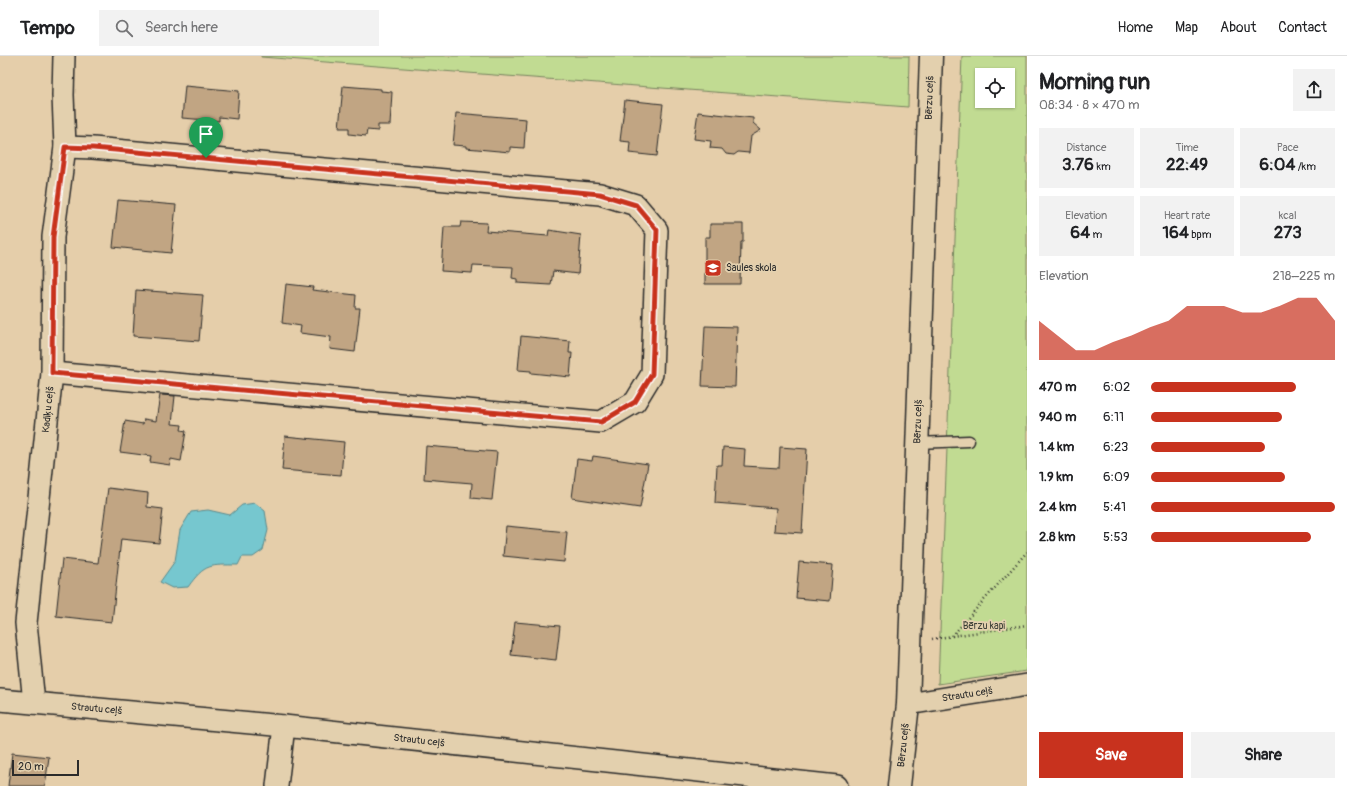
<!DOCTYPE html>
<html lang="en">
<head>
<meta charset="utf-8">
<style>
	:root { --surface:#fff; --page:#f2f2f2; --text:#202124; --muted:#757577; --line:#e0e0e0; --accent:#c8321e }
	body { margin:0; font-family:Pangolin,sans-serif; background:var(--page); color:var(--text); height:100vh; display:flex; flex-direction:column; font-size:15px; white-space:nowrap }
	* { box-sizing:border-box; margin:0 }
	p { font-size:13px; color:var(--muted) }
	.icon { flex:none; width:22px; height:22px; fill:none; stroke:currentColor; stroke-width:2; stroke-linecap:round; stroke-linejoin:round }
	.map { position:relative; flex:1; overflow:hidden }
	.panel { display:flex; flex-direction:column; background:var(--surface); width:320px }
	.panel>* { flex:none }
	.buttons { position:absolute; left:975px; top:12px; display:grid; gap:8px }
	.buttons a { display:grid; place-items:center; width:40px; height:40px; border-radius:0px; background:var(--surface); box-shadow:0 1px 3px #0004; font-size:20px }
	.scale { position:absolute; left:12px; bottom:10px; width:67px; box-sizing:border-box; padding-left:4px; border:2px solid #2b2b2b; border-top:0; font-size:11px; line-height:14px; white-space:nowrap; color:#2b2b2b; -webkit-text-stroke:3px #e3d0ae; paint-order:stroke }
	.pin { position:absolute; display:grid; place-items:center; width:34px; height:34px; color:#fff; margin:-41px -17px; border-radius:50% 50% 50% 0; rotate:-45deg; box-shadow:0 0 4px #0007 }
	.pin .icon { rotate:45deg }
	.round { display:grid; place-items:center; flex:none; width:42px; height:42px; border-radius:0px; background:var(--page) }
	.overview { display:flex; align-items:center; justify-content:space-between; height:68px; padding:0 12px }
	h1 { font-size:22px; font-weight:800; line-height:30px }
	.stats { display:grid; grid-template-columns:repeat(3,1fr); gap:6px; height:68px; padding:4px 12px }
	.stats div { display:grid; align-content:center; border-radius:0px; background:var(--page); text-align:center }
	.stats b { font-size:17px; font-weight:800 }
	.stats small { font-size:11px; font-weight:400 }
	.stats p { font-size:11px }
	.chart { height:112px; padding:8px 12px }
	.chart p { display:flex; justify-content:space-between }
	.chart svg { width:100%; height:72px; margin-top:4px; fill:var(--accent); opacity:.7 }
	.primary-button { display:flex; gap:8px; margin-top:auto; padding:8px 12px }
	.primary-button a { flex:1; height:46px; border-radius:0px; background:var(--accent); color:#fff; font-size:16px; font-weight:800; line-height:46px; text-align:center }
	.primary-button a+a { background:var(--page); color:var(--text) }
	ul { padding:0 12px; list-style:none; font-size:13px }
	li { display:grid; grid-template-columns:64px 48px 1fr; align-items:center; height:30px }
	li i { height:10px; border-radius:5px; background:var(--accent) }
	header { display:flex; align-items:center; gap:24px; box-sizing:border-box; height:56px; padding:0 20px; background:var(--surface); border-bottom:1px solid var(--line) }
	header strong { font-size:19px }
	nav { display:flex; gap:22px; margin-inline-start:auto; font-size:14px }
	.search { width:280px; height:36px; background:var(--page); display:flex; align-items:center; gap:10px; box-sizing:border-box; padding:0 14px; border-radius:0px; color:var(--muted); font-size:15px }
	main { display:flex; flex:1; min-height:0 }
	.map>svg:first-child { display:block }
</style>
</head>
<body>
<header>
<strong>Tempo</strong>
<div class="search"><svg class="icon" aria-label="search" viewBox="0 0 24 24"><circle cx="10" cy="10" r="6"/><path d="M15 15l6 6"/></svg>Search here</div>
<nav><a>Home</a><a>Map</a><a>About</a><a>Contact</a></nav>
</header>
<main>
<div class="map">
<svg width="1027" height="730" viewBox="0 0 1027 730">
	<rect width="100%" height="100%" fill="#e5ceaa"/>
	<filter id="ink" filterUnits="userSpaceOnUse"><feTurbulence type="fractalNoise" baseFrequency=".025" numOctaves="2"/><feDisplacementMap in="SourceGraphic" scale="8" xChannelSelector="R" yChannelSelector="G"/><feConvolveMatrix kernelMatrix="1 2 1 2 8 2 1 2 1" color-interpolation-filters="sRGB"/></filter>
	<g filter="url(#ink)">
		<path fill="#c1db92" stroke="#76835e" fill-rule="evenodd" d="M 261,0 L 909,0 L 908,51 L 261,1 Z
			M 962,0 L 1027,0 L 1027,615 L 938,628 ZM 982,19 L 1008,19 L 1008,45 L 982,45 Z"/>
		<path fill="#76c7cf" stroke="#58898d" d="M 255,447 L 265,455 L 268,474 L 263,494 L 253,501 L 242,501 L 238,509 C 211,509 205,507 188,531 L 172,532 L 160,526 L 175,505 L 180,474 L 191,456 L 208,454 L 230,459 L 242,449 Z"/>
		<path fill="#c1a583" stroke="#2b2b2b" d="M 185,30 L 239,35 L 237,63 L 219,61 L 219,65 L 182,62 Z
			M 343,30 L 381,33 L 381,35 L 392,36 L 390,69 L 378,69 L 378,75 L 367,74 L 366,80 L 349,78 L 349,72 L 339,72 Z
			M 625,44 L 663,48 L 657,100 L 629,97 L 630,86 L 620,85 Z
			M 698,56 L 753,62 L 753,67 L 761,74 L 751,80 L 749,97 L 738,96 L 734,99 L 726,98 L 722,93 L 710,92 L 711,85 L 694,83 Z
			M 456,57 L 526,63 L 524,92 L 510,91 L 510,96 L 466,92 L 466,90 L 453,89 Z
			M 118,144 L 176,149 L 171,197 L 113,191 Z
			M 461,166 L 487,167 L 486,175 L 548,180 L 549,174 L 581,179 L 578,218 L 553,215 L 551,229 L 517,227 L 517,223 L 512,222 L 513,211 L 473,209 L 472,217 L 441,215 L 444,171 L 460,171 Z
			M 710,168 L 743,168 L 743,186 L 741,186 L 740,228 L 705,228 L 705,181 L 710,181 Z
			M 286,228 L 313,231 L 312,234 L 356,239 L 355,252 L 360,252 L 355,296 L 330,293 L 331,281 L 300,277 L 301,270 L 282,267 Z
			M 136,234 L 203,239 L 199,285 L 133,280 Z
			M 705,270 L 737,271 L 735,331 L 702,330 Z
			M 521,280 L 570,285 L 569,297 L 572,297 L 570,321 L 531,317 L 531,315 L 518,314 Z
			M 160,339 L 175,340 L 172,368 L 182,369 L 181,374 L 186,375 L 181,405 L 171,403 L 170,409 L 150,406 L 151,400 L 120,396 L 125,365 L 143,368 L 144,363 L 156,365 Z
			M 285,380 L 344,386 L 341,419 L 282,414 Z
			M 426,390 L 497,396 L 492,444 L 471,442 L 472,427 L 424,423 Z
			M 723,391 L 745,393 L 744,410 L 779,412 L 780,391 L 807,393 L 802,477 L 774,475 L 776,452 L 715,447 L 717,409 L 722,409 Z
			M 593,400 L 648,408 L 640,452 L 572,442 L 577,403 L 592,405 Z
			M 108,432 L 148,437 L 147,451 L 163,453 L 159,487 L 121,483 L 112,566 L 56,560 L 62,503 L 98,507 Z
			M 506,470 L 567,476 L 564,506 L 503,500 Z
			M 799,506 L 833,509 L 830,545 L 796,542 Z
			M 515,566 L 560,570 L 556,604 L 511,599 Z
			M 12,697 L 49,701 L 45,730 L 8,730 Z"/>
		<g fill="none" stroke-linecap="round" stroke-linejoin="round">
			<g stroke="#2b2b2b" stroke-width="13">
				<path id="service" d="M 916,387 L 969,385"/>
			</g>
			<g stroke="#2b2b2b" stroke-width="24">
				<g id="minor">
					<path d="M 52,317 L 601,366 L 635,346 L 652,318 L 657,174 L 636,149 L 600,138 L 93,92 L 65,91"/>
					<path id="s1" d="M 0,644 L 284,670 L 837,730"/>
					<path id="s2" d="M 34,647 L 26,567 L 52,317 L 53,181 L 65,91 L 63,39 L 64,0"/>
					<path id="s3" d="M 908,648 L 1027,629"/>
					<path d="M 277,730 L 284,670"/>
				</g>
			</g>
			<g stroke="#2b2b2b" stroke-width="25">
				<g id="tertiary">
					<path id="s4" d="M 899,730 L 908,648 L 931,0"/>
				</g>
			</g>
			<path stroke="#2b2b2b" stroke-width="2.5" stroke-dasharray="1 3" stroke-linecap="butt" d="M 952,580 L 1027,496
				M 932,583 L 1027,569"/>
			<use href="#service" stroke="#e3d0ae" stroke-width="10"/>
			<use href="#minor" stroke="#e3d0ae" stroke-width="21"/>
			<use href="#tertiary" stroke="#e3d0ae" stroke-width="22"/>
		</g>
	</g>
	<g fill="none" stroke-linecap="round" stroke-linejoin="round" filter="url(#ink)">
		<g stroke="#fff" stroke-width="8">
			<path id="route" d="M 65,91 L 93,92 L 600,138 L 636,149 L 657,174 L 652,318 L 635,346 L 601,366 L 52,317 L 53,181 Z"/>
		</g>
		<use href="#route" stroke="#c8321e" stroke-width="5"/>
	</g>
	<defs>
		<g id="school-square" transform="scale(0.9)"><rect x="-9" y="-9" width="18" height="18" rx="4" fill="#c8321e" stroke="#e3d0ae"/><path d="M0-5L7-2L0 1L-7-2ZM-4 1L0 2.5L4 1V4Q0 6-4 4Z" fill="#fff"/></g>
	</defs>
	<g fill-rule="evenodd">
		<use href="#school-square" x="713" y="212"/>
	</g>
	<g text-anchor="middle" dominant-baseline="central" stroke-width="3.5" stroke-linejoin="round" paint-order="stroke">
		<g font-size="10" fill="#2b2b2b" stroke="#e3d0ae">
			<text stroke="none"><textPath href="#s4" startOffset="689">Bērzu ceļš</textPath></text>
			<text stroke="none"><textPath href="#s2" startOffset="295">Kadiķu ceļš</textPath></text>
			<text stroke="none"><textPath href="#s4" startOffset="365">Bērzu ceļš</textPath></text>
			<text stroke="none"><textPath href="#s3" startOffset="60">Strautu ceļš</textPath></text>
			<text stroke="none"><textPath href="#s1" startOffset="97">Strautu ceļš</textPath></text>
			<text stroke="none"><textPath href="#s1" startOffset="421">Strautu ceļš</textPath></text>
			<text stroke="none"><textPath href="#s4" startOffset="41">Bērzu ceļš</textPath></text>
		</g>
		<g font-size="10" fill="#2b2b2b" stroke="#e3d0ae" text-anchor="start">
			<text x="726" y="212">Saules skola</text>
		</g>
		<g font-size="10" fill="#3a3d35" stroke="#e3d0ae">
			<text x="984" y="570">Bērzu kapi</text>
		</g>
	</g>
</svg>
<div class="buttons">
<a><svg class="icon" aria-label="locate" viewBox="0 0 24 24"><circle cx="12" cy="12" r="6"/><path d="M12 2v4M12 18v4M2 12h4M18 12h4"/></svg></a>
</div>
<div class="scale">20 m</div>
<div class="pin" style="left:206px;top:102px;background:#1e9e55"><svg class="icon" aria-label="arrive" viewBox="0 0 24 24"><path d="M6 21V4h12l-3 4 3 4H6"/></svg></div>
</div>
<section class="panel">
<div class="overview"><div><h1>Morning run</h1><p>08:34 · 8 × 470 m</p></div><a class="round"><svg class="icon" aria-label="share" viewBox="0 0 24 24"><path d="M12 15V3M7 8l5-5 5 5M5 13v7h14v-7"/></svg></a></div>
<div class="stats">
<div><p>Distance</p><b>3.76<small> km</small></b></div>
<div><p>Time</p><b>22:49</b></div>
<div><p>Pace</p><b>6:04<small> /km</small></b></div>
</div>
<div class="stats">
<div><p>Elevation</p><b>64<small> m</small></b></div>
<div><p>Heart rate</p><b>164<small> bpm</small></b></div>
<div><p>kcal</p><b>273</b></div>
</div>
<div class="chart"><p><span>Elevation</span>218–225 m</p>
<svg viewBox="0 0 160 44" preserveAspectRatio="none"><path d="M0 44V20L10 29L20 38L30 38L40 33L50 29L60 24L70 20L80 11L90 11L100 11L110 15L120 15L130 11L140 6L150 6L160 20V44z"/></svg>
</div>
<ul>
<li><b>470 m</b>6:02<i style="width:79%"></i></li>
<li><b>940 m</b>6:11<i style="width:71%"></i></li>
<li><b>1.4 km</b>6:23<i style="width:62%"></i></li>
<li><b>1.9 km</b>6:09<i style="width:73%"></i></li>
<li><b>2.4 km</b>5:41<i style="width:100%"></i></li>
<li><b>2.8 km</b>5:53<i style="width:87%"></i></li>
</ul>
<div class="primary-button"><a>Save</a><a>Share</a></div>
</section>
</main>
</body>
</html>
